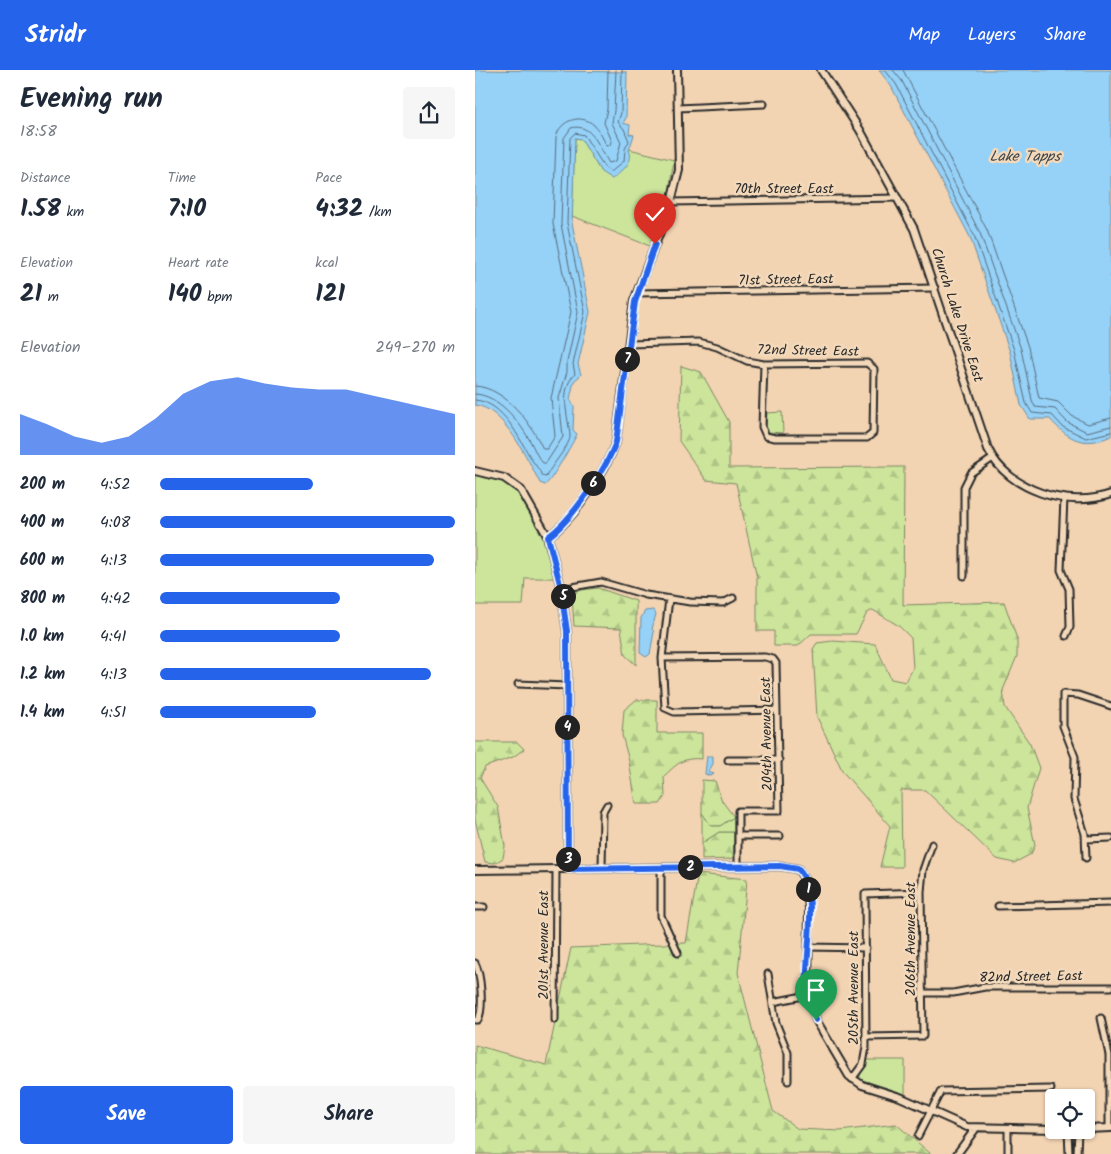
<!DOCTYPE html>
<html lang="en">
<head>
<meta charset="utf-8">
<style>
	:root { --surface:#fff; --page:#f6f6f7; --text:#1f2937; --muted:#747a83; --accent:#2563eb }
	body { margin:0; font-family:Kalam,sans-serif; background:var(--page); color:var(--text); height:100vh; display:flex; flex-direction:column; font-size:19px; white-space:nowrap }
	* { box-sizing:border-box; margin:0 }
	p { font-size:16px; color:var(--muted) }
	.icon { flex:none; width:28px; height:28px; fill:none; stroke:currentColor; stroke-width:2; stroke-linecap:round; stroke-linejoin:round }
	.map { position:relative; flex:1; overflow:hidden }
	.details { display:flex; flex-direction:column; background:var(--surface); width:475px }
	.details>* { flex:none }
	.fabs { position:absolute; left:570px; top:1019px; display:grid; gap:10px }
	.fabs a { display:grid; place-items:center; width:50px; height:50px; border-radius:5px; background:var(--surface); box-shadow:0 1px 4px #0004; font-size:25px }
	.pin { position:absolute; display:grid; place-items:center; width:42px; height:42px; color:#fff; margin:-51px -21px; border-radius:50% 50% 50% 0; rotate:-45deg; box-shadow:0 0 5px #0007 }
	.pin .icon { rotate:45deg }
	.km { position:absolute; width:25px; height:25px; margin:-12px; border-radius:50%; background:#222; color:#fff; font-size:14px; line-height:25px; text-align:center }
	.round { display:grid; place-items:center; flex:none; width:52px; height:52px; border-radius:5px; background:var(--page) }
	.overview { display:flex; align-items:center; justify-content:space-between; height:85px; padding:0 20px }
	h1 { font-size:28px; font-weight:600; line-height:38px }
	.stats { display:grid; grid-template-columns:repeat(3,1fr); gap:8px; height:85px; padding:5px 20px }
	.stats div { display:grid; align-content:center }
	.stats b { font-size:25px; font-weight:600 }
	.stats small { font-size:14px; font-weight:400 }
	.stats p { font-size:14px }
	.chart { height:140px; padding:10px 20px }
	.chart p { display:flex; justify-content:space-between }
	.chart svg { width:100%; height:90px; margin-top:5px; fill:var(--accent); opacity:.7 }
	.button { display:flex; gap:10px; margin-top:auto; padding:10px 20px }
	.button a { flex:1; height:58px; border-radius:5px; background:var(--accent); color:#fff; font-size:20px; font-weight:600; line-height:58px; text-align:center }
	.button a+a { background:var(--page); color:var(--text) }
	ul { padding:0 20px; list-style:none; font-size:16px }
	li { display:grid; grid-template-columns:80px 60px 1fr; align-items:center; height:38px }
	li i { height:12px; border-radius:6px; background:var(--accent) }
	header { display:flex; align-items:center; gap:30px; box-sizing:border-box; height:70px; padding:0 25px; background:var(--accent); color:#fff }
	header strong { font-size:24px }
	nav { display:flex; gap:28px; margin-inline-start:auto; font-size:18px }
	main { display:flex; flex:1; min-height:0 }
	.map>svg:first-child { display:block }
</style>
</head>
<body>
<header>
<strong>Stridr</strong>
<nav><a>Map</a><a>Layers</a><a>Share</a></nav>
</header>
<main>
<section class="details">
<div class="overview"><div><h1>Evening run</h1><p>18:58</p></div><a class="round"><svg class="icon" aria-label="share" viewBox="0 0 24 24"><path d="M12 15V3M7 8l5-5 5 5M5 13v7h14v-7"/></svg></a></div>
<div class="stats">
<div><p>Distance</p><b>1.58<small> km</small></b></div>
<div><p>Time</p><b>7:10</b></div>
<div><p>Pace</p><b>4:32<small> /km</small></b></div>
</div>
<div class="stats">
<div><p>Elevation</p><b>21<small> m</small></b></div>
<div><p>Heart rate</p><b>140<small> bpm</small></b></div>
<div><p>kcal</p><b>121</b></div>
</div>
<div class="chart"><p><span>Elevation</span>249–270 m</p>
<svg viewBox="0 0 160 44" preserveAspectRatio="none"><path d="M0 44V24L10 29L20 35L30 38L40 35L50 26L60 14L70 8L80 6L90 9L100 11L110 12L120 12L130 15L140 18L150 21L160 24V44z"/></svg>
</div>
<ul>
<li><b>200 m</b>4:52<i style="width:52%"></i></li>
<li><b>400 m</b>4:08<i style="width:100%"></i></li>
<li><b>600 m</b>4:13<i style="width:93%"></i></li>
<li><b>800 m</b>4:42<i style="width:61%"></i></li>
<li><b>1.0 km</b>4:41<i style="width:61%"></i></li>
<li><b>1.2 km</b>4:13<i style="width:92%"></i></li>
<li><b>1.4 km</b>4:51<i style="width:53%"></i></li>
</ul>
<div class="button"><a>Save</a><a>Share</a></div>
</section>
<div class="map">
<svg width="636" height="1084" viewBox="0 0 636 1084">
	<defs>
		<pattern id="forest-firs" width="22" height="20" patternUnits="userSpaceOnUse" patternTransform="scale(1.25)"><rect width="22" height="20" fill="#cce59b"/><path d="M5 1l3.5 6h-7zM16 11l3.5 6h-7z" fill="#afc586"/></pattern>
	</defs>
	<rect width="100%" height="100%" fill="#f2d3b2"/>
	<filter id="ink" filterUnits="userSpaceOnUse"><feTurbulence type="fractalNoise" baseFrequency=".02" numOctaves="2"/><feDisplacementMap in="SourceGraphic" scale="10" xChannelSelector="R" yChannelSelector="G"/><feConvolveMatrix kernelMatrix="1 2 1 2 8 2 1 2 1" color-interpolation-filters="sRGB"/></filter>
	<g filter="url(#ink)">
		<path fill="url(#forest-firs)" stroke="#7c8863" d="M 206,296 L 226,302 L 254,352 L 254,398 L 429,397 L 428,535 L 529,532 L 542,569 L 542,586 L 528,620 L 530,637 L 555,674 L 564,698 L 552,738 L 560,775 L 556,784 L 539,793 L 522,789 L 450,720 L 426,720 L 427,797 L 405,797 L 415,756 L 368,702 L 342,647 L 338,579 L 342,573 L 358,571 L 400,574 L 416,609 L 431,612 L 438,598 L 436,568 L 424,556 L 398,540 L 392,543 L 381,564 L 336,564 L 323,576 L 299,576 L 299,561 L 282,561 L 282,508 L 261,413 L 231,410 L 204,371 Z
			M 123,518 L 161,531 L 161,595 L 150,585 L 146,558 L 99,556 L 97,525 L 106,520 Z
			M 161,630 L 182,630 L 182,663 L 227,663 L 227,689 C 208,687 203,693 189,706 L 190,726 L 185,734 L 161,734 L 154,691 L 147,665 L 149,640 Z
			M 0,672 L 42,672 L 49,679 L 38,687 L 10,697 L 5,708 L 23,737 L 30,776 L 28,788 L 20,793 L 10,792 L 0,749 Z
			M 227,710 L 240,711 L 247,731 L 259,747 L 245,756 L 236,756 L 227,743 Z
			M 244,762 L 259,762 L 258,787 L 255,789 L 227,790 L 227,773 Z
			M 223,804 L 272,809 L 263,903 L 298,1041 L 323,1059 L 365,1061 L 421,1054 L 456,1084 L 0,1084 L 0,975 L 71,995 L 96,878 L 211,873 Z"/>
		<path fill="#cce59b" stroke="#7c8863" d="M 100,68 L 106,69 L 126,102 L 154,79 L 199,90 L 193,126 L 175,176 L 97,146 Z
			M 307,342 L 308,363 L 293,362 L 291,358 L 292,343 Z
			M 0,405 C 10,408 21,408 30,413 C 61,431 70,477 79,508 L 50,508 L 48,535 L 0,535 Z
			M 227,743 L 236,756 L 245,756 L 259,747 L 259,762 L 244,762 L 227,773 Z
			M 393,990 L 430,990 L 430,1024 L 385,1009 L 385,1003 Z"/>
		<path fill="#96d1f7" stroke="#6b8fa5" d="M 0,0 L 152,2 L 151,48 L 148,53 L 155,55 L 154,64 L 159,65 L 154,80 C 160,92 146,102 137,109 L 126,102 L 106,69 L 100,68 L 97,153 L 115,242 L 103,294 L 106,305 L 99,311 L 95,329 L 99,336 L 98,360 L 102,364 C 99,371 75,413 70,415 L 65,413 C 53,390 29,338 0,335 Z
			M 404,0 L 636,0 L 636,366 C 610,378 593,370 575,349 L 555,349 L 546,335 L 535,282 L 495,167 L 416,16 Z
			M 178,540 L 181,544 L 177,559 L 179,562 L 175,584 L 171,587 L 165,583 L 166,548 L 170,541 Z
			M 232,686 L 238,686 L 238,694 L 233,702 L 239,704 L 236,706 L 230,704 Z"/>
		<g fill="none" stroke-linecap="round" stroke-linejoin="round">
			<path stroke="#566d7d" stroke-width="1" d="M 410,0 L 421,14 L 499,165 L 539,280 L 551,333 L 557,343 L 577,345 L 588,357 L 611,368 L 636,362
				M 418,0 L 427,11 L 505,163 L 546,279 L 557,330 L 560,337 L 580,339 L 592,352 L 612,362 L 636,356
				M 428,0 L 512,160 L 553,277 L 564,328 L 583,332 L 597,346 L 613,354 L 636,348
				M 0,316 C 31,318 56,353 68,379 L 72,379 L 80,366 L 76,328 L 96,242 L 78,154 L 81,67 C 85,50 106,43 119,55 C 125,61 128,69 132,76 L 136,75 L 137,71 L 129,53 L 132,39 L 133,0
				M 0,324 C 23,325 43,350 54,369 C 59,377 61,386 68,393 L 71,393 L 88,367 L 84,328 L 92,302 L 92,292 L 103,242 L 86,154 L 89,68 L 96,58 C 117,52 125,79 134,93 L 141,91 L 146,72 L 137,53 L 139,41 L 141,0
				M 0,330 C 29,332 44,369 57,390 C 60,395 65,400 67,406 L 71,407 C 75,397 96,374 95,366 C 94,349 83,320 100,304 L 98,294 L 110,242 L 92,153 L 95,68 L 100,63 L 109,65 L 130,98 L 136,102 L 149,91 L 150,79 L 154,71 L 149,59 L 143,52 L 146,43 L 147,0"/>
			<g stroke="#2b2b2b" stroke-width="9">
				<path id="minor" d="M 203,38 L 289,34
					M 196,132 L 423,128
					M 162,223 L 460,218
					M 154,274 L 224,272 L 242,277 L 272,291 L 289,294 L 392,293 L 399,299 L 398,363 L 392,368 L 300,368 L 291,366 L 287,357 L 289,294
					M 589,428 L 586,500 L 594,519 L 595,557 L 591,566
					M 489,506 L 489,417 L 496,403 L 518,388
					M 86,519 L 126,512 L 171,525 L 215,532 L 248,533 L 258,528
					M 194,529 L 187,588 L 190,638 L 199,642 L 302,640
					M 187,588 L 290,587 L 298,589 L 301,593 L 304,741 L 263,741 L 263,796
					M 43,614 L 92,616
					M 253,690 L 304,690
					M 263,766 L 305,766
					M 611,769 L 636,768
					M 611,788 L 610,764 L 599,729 L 600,687 L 588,656 L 588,624 L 603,625 L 636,636
					M 127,798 L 128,742 L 132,735
					M 186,798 L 186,846 L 203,883
					M 523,836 L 636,833
					M 0,837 L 9,837
					M 333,877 L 391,878
					M 0,893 C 6,904 9,938 3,950 L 0,950
					M 293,904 L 301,953 L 313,983 L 313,1011
					M 447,923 L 478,923 L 510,917 L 636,917
					M 298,932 L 333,925
					M 626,948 L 634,985 L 634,1058
					M 80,950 L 81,799
					M 391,967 L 448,966 L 446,822 L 448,800 L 457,774
					M 377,1009 L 388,994 L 391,977 L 390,824 L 446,822
					M 533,1058 L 533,1084
					M 593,1060 L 594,1084
					M 443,1066 L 466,1021 L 576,1019
					M 602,1084 L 603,1060"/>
			</g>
			<g stroke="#2b2b2b" stroke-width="10">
				<path id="tertiary" d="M 346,0 L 385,60 L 439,159 L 513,379 C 533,421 594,439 636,424
					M 0,401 L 29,408 L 46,420 L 73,467 L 85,514 L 92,561 L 93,799
					M 73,467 C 99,449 130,402 141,372 L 159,231 L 196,132 L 204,100 L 202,0
					M 0,800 L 305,796 L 323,799 L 331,811 L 334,838 L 333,925 L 341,950 L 374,1006 L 387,1015 L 425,1027 L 492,1057 L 579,1059
					M 611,1059 L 636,1058
					M 482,1084 L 501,1058"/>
			</g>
			<use href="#minor" stroke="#f3d9ba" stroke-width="5"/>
			<use href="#tertiary" stroke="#f3d9ba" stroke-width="6"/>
		</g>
	</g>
	<g fill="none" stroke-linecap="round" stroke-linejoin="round" filter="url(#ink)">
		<g stroke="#fff" stroke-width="10">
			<path id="route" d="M 180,174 L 160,232 L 141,372 C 131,399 97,450 73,467 L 85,514 L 92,561 L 93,799 L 305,796 L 323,799 C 345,821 330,883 332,912 C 333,926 336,937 341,950"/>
		</g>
		<use href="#route" stroke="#2563eb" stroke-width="6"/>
	</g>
	<g text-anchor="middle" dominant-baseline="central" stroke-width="5" stroke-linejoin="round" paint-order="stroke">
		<g font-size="14" fill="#2b2b2b" stroke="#f3d9ba">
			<text x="309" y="119">70th Street East</text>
			<text transform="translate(311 210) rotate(-1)">71st Street East</text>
			<text transform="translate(482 245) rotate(72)">Church Lake Drive East</text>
			<text transform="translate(333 281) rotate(1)">72nd Street East</text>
			<text transform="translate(292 664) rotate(-91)">204th Avenue East</text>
			<text transform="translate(436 869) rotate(-90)">206th Avenue East</text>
			<text transform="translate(69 875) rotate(-90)">201st Avenue East</text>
			<text transform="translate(556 907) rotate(-1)">82nd Street East</text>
			<text transform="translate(379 918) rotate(-90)">205th Avenue East</text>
		</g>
		<g font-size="15" font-style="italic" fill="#3b444a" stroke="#f3d9ba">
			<text x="550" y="87">Lake Tapps</text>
		</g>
	</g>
</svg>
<div class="fabs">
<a><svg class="icon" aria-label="locate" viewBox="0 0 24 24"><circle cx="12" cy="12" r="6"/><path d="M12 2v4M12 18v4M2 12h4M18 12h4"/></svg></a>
</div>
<div class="pin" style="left:341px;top:950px;background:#1e9e55"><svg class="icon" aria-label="arrive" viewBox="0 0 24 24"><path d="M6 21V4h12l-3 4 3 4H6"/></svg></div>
<div class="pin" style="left:180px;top:174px;background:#d93025"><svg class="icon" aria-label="check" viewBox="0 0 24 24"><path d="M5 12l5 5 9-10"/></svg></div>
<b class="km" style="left:333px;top:819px">1</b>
<b class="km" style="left:215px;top:797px">2</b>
<b class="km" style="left:93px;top:789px">3</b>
<b class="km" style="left:92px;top:657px">4</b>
<b class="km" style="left:88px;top:526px">5</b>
<b class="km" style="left:118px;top:413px">6</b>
<b class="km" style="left:152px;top:289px">7</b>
</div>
</main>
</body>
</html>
